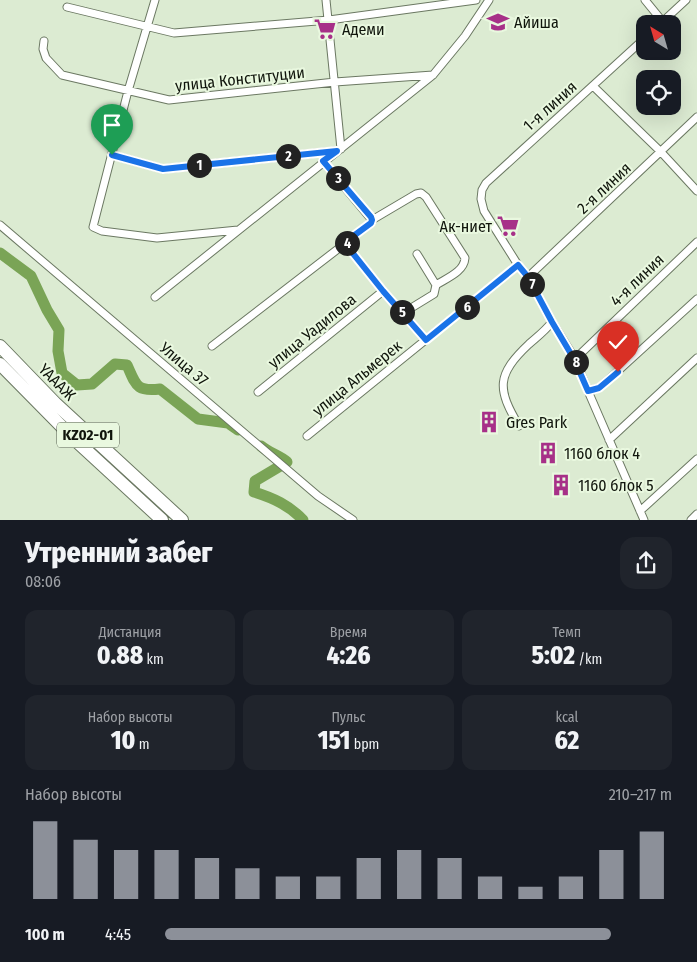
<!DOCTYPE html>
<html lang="ru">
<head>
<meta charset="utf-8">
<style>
	:root { --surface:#171b24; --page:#20242c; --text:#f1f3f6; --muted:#9ea1a6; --accent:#8c9099 }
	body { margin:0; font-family:"Fira Sans Condensed",sans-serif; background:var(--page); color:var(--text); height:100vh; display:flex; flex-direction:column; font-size:19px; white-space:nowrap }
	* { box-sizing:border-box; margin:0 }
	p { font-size:16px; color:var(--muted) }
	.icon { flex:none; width:28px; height:28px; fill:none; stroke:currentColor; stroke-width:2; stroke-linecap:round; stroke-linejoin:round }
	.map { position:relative; height:520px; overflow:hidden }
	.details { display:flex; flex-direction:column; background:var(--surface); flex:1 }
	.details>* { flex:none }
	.needle { width:32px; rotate:323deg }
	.buttons { position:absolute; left:636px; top:15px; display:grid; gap:10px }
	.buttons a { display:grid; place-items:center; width:45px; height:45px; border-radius:10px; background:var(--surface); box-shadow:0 5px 20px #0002; font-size:25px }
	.pin { position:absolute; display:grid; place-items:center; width:42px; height:42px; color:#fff; margin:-51px -21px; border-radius:50% 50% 50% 0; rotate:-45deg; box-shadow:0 0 5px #0007 }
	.pin .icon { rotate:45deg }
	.km { position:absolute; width:25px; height:25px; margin:-12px; border-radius:50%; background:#222; color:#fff; font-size:14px; line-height:25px; text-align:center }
	.round { display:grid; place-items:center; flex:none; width:52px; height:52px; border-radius:15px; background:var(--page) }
	.overview { display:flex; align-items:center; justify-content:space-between; height:85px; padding:0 25px }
	h1 { font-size:28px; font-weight:800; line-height:38px }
	.figures { display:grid; grid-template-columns:repeat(3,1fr); gap:8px; height:85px; padding:5px 25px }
	.figures div { display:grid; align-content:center; border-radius:12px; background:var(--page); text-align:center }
	.figures b { font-size:25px; font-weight:800 }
	.figures small { font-size:14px; font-weight:400 }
	.figures p { font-size:14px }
	.chart { height:140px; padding:10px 25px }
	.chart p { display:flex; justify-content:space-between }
	.chart svg { width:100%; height:90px; margin-top:5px; stroke:var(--accent); stroke-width:6 }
	ul { padding:0 25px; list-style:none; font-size:16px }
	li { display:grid; grid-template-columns:80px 60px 1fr; align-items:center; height:38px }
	li i { height:12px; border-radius:6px; background:var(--accent) }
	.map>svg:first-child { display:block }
</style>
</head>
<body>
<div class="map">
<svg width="697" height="520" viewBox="0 0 697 520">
	<rect width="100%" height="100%" fill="#dcebd2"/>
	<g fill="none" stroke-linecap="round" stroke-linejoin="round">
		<path stroke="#7aa456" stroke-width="11" d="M 0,253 L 31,276 L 47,310 L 59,330 L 58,351 L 62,373 L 77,385 L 92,384 L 115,364 L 127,365 C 136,385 136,392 160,389 L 198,419 L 228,423 L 238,430
			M 261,446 C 269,453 279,455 287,462 L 255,481 L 254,492 C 273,498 289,505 303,520"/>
		<g stroke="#6b7862" stroke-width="9">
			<path id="minor" d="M 155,0 L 128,91 L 93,227 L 102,231 L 157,238 L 238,230
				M 326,0 L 341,149
				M 645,0 L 663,22
				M 67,7 L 174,33 L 329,20 L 476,0
				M 660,24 L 686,0
				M 645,38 L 486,183 L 482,190 L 481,199 L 484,211 L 518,265 L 528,277 L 552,322 L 575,359 L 588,391 L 599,388 L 618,371 L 697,299
				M 44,41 L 43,49 L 46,58 L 62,75 L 169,100 L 335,82 L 433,75
				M 593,86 L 661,152 L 697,191
				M 112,155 L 163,169 L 337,151
				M 323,161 L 372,220 L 371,223 L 348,240 L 347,246 L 383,291 L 426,340
				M 372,220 L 416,194 L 421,193 L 426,197 L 465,258 C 464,272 447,278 436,285 L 434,294 L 403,313
				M 0,225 L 318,496 L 353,520
				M 417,254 L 436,285
				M 528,277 L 697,117
				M 155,297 L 433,75 L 465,36 L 489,0
				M 212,346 L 347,242
				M 575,359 L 697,242
				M 588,391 L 644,520
				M 258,392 L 383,291
				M 519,426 C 497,389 496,375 529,344 C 537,337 545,331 552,322
				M 307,436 L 518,265
				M 609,440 L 697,358
				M 640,511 L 697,459
				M 691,520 L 697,514"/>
		</g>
		<g stroke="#6b7862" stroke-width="14">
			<path id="motorway" d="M 0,346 L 56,404 L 182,520
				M 0,364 L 73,438 L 162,520"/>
		</g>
		<use href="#minor" stroke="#fff" stroke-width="7"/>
		<use href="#motorway" stroke="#fff" stroke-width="12"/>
	</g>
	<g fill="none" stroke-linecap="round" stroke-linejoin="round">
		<g stroke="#fff" stroke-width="10">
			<path id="route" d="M 112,155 L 163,169 L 337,151 L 323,161 L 371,217 L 372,220 L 371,223 L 348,240 L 347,246 L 383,291 L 426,340 L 518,265 L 528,277 L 552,322 L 574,359 L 588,391 L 599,388 L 618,372"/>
		</g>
		<use href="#route" stroke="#1a73e8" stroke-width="6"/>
	</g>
	<defs>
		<g id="school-bare" transform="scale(1.725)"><path d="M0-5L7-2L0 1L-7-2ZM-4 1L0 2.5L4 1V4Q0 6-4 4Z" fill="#a73088" stroke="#e9f8df" stroke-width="2.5" paint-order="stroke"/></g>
		<g id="supermarket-bare" transform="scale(1.725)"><path d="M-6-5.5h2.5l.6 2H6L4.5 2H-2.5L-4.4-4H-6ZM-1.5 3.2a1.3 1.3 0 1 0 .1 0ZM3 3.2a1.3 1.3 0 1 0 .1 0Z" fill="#a73088" stroke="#e9f8df" stroke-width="2.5" paint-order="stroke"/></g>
		<g id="building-bare" transform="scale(1.725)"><path d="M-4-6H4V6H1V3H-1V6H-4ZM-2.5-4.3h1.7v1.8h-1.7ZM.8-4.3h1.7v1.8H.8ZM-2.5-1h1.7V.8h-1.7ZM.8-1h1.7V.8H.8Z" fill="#a73088" stroke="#e9f8df" stroke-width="2.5" paint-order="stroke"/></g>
	</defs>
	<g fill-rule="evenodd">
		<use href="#school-bare" x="498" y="22"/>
		<use href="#supermarket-bare" x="325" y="29"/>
		<use href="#supermarket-bare" x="508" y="226"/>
		<use href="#building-bare" x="489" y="422"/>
		<use href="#building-bare" x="548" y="453"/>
		<use href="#building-bare" x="561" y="485"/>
	</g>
	<g text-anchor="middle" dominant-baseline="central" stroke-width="4" stroke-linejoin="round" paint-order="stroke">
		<rect fill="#e9f8df" stroke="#51594b" stroke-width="1" x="57" y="422.5" width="62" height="25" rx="4"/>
		<g font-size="15" font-weight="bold" fill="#10150c">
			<text x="88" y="435">KZ02-01</text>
		</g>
		<g font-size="16" fill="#10150c" stroke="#e9f8df" text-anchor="start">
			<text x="514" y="22">Айиша</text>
			<text x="342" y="29">Адеми</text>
			<text x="492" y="226" text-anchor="end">Ак-ниет</text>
			<text x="506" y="422">Gres Park</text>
			<text x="564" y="453">1160 блок 4</text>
			<text x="578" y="485">1160 блок 5</text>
		</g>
		<g font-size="16" fill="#10150c" stroke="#e9f8df">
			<text transform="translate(240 79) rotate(-6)">улица Конституции</text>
			<text transform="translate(550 106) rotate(-42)">1-я линия</text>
			<text transform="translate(604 188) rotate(-43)">2-я линия</text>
			<text transform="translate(637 280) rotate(-44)">4-я линия</text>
			<text transform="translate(312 331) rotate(-39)">улица Уадилова</text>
			<text transform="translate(184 364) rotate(40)">Улица 37</text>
			<text transform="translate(357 378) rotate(-39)">улица Альмерек</text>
			<text transform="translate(57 382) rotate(45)">ҮАААЖ</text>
		</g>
	</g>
</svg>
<div class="buttons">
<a><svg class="needle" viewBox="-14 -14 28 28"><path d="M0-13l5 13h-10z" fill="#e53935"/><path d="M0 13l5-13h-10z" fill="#9ea1a6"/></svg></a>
<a><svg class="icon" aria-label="locate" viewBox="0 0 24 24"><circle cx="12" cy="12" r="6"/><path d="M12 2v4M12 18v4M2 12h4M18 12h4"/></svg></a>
</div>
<div class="pin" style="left:112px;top:155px;background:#1e9e55"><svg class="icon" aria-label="arrive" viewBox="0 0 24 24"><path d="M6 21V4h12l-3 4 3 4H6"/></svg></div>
<div class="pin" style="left:618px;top:372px;background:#d93025"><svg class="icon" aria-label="check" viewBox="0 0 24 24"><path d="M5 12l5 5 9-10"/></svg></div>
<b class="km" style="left:199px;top:165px">1</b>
<b class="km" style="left:288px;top:156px">2</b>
<b class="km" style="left:338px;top:178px">3</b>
<b class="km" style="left:347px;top:243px">4</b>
<b class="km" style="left:402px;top:312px">5</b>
<b class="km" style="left:467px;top:307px">6</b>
<b class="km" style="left:532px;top:284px">7</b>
<b class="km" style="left:576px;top:362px">8</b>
</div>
<section class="details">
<div class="overview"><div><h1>Утренний забег</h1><p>08:06</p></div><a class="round"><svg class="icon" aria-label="share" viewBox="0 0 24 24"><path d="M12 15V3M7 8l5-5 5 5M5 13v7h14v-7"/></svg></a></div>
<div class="figures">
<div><p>Дистанция</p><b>0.88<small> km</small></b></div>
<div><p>Время</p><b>4:26</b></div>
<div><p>Темп</p><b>5:02<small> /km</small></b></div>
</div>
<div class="figures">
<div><p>Набор высоты</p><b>10<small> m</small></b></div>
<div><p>Пульс</p><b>151<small> bpm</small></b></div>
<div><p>kcal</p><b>62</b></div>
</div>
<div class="chart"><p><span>Набор высоты</span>210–217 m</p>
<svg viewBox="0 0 160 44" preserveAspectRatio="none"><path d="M5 44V6M15 44V15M25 44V20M35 44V20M45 44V24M55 44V29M65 44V33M75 44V33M85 44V24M95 44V20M105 44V24M115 44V33M125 44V38M135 44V33M145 44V20M155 44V11"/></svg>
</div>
<ul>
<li><b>100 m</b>4:45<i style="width:88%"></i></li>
</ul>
</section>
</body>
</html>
